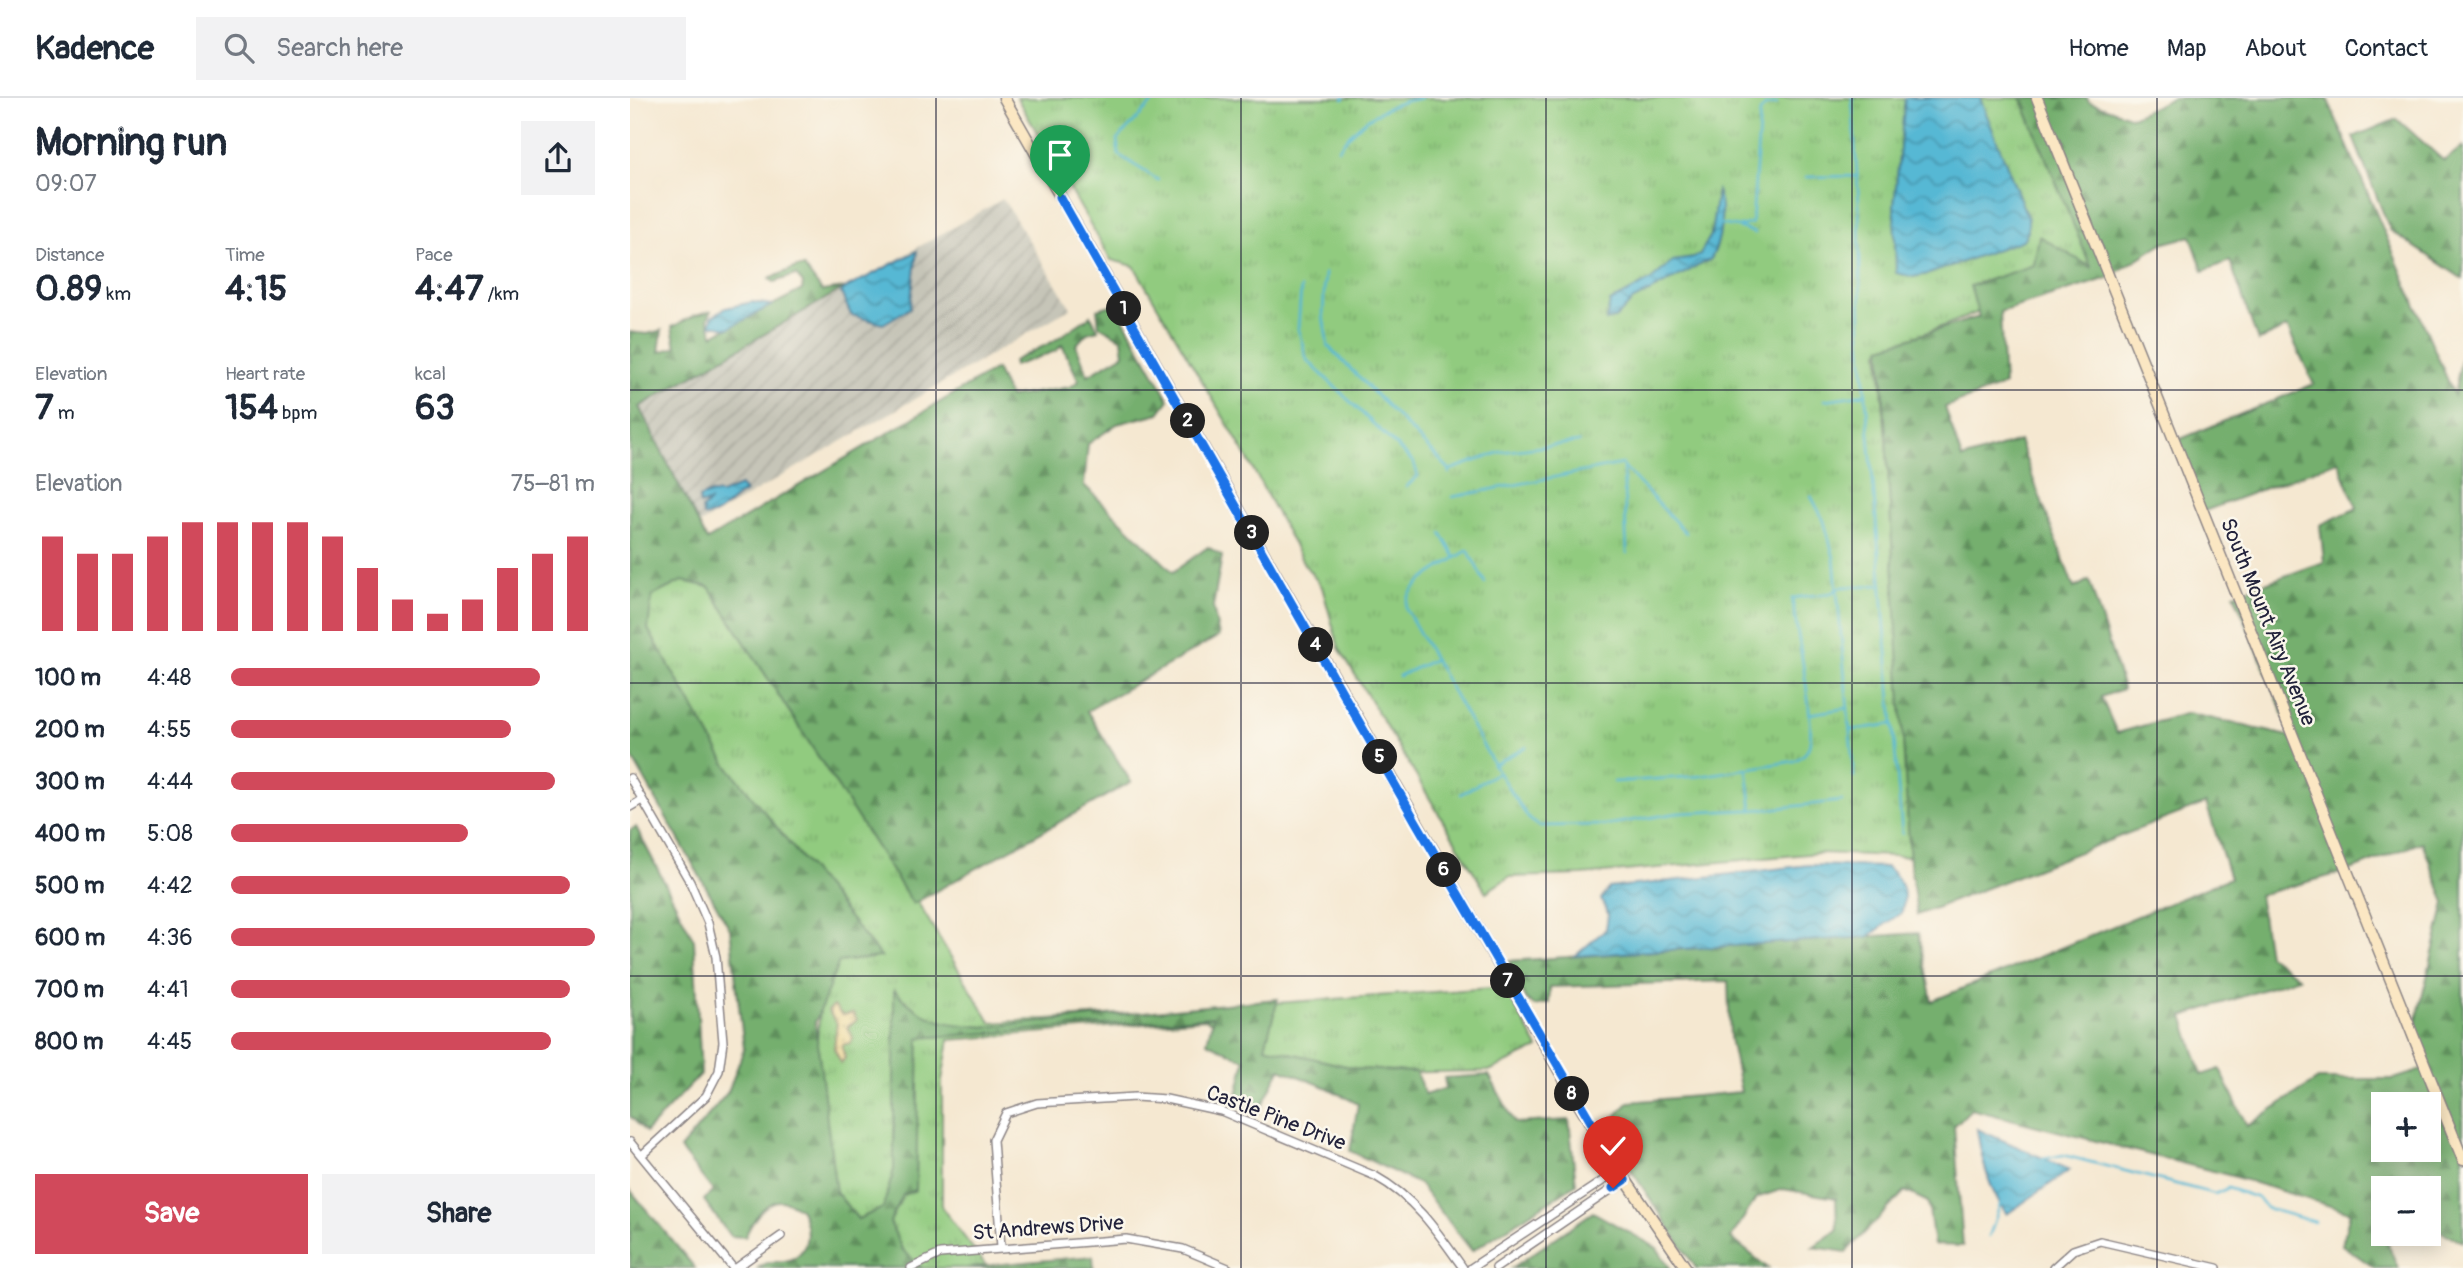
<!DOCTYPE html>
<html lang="en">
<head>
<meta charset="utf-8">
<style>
	:root { --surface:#fff; --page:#f2f2f3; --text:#1f2937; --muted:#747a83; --line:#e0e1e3; --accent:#d1495b }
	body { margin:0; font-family:Pangolin,sans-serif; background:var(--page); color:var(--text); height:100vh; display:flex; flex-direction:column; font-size:26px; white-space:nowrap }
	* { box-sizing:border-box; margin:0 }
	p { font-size:23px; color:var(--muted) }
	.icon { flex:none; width:38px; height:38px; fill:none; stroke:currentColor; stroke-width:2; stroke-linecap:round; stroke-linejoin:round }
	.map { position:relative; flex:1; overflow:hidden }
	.sheet { display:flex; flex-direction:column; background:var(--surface); width:630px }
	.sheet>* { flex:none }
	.tools { position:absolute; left:1741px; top:994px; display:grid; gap:14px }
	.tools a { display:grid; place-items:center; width:70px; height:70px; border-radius:0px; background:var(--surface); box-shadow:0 4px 18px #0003; font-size:35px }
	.pin { position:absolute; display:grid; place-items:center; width:60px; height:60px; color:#fff; margin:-72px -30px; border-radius:50% 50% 50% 0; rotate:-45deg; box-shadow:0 0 7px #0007 }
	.pin .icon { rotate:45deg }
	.km { position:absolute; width:35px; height:35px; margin:-18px; border-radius:50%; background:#222; color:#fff; font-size:19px; line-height:35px; text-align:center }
	.round { display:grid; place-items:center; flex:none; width:74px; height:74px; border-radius:0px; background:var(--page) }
	.headline { display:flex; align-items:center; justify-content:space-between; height:119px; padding:0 35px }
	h1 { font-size:38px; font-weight:700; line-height:52px }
	.stats { display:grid; grid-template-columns:repeat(3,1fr); gap:10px; height:119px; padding:7px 35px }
	.stats div { display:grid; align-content:center }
	.stats b { font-size:35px; font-weight:700 }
	.stats small { font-size:19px; font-weight:400 }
	.stats p { font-size:19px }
	.chart { height:196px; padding:14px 35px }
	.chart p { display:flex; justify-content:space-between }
	.chart svg { width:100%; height:126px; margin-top:7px; stroke:var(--accent); stroke-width:6 }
	.primary-button { display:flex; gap:14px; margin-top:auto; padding:14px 35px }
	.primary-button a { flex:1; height:80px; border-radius:0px; background:var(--accent); color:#fff; font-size:28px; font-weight:700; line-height:80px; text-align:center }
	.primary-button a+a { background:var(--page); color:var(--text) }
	ul { padding:0 35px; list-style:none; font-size:23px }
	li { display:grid; grid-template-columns:112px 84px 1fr; align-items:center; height:52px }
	li i { height:18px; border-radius:9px; background:var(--accent) }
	header { display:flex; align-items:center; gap:42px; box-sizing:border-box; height:98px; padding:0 35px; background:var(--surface); border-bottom:2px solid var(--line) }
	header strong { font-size:33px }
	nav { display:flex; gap:38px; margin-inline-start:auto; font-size:24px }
	.search { width:490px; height:63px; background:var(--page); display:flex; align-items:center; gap:18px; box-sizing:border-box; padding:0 24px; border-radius:0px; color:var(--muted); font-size:26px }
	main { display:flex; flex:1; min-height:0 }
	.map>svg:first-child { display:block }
</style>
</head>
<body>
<header>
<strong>Kadence</strong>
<div class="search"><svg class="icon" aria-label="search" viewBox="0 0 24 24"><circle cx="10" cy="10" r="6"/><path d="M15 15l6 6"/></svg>Search here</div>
<nav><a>Home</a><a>Map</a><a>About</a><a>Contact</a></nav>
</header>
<main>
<section class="sheet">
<div class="headline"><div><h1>Morning run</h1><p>09:07</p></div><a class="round"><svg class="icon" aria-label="share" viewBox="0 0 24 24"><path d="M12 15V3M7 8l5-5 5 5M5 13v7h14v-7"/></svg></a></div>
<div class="stats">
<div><p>Distance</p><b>0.89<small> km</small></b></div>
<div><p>Time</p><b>4:15</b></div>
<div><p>Pace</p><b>4:47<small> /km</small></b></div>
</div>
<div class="stats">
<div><p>Elevation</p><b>7<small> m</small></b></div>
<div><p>Heart rate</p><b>154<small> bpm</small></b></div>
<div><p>kcal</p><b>63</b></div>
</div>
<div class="chart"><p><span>Elevation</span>75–81 m</p>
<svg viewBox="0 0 160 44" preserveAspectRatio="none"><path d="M5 44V11M15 44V17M25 44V17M35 44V11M45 44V6M55 44V6M65 44V6M75 44V6M85 44V11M95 44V22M105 44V33M115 44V38M125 44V33M135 44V22M145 44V17M155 44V11"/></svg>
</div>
<ul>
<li><b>100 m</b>4:48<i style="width:85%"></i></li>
<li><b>200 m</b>4:55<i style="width:77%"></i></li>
<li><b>300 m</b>4:44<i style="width:89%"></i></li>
<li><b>400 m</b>5:08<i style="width:65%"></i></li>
<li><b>500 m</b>4:42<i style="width:93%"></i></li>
<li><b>600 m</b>4:36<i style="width:100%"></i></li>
<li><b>700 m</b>4:41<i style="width:93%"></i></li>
<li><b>800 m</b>4:45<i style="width:88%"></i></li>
</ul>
<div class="primary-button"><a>Save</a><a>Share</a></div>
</section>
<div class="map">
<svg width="1833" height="1170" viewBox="0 0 1833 1170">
	<defs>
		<pattern id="industrial-furrows" width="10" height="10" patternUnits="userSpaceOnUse" patternTransform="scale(1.75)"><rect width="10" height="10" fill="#c6c5b8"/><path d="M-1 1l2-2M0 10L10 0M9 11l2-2" fill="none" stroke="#aaa99f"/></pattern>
		<pattern id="grass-tufts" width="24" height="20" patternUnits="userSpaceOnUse" patternTransform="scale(1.75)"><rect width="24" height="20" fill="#91cb7f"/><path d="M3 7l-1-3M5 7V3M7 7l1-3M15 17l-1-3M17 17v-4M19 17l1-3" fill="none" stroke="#7dae6f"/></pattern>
		<pattern id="forest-firs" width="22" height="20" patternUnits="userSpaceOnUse" patternTransform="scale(1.75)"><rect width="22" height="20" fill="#74af6e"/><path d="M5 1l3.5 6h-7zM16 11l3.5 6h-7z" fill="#5f8e5c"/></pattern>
		<pattern id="sand-dots" width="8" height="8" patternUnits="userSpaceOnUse" patternTransform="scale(1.75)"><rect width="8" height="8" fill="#eeda9e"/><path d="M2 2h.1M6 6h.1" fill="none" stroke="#ccbb89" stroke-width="1.8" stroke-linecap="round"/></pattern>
		<pattern id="water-waves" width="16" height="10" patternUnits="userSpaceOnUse" patternTransform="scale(1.75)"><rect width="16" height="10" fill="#56b8d4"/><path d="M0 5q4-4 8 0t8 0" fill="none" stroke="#4795ad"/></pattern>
	</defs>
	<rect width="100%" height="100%" fill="#fbf7ec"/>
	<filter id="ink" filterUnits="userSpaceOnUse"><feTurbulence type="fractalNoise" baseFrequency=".0143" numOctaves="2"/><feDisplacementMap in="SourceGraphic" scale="14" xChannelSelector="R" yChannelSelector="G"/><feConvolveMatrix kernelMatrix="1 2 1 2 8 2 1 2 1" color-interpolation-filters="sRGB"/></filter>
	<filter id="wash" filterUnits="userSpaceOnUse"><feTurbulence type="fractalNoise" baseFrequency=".00686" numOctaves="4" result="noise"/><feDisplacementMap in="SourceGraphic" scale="28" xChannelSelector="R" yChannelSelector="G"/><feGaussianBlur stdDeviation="1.57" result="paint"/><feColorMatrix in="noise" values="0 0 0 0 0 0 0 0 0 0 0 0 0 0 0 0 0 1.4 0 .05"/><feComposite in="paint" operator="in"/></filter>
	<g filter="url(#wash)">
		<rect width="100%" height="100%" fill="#f5e8d1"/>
		<path fill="url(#industrial-furrows)" d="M 373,101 L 441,210 L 68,427 L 3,311 Z"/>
		<path fill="url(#grass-tufts)" stroke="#5a765d" stroke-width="2" d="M 387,0 L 1393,0 L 1462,170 L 1249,253 L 1289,759 L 1189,755 L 952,777 L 879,779 L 856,794 L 709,550 L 692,489 L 674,466 L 614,354 L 504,168 L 481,162 Z
			M 69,444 L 361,925 L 875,889 L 908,950 L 859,973 L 690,976 L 575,921 L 319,942 L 312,982 L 312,1110 L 358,1170 L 209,1170 L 179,1024 L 190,912 L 217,834 L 36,592 L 0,484 Z"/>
		<path fill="url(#forest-firs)" stroke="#4b6854" stroke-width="2" fill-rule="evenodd" d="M 1391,0 L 1457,0 L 1459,4 L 1502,19 L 1542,0 L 1697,0 L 1824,297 L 1833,251 L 1833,1144 L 1799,1128 L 1799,1090 L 1754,1090 L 1754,1136 L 1768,1170 L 1745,1170 L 1712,1147 L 1720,1114 L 1602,1078 L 1341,1011 L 1324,1028 L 1333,1148 L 1304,1147 L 1298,1104 L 1275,1093 L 1216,1154 L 1183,1149 L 1207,1132 L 1206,1100 L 1153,1091 L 1126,1100 L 1101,1140 L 1138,1170 L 1066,1170 L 986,1049 L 980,1025 L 999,1004 L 1111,994 L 1100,940 L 1098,883 L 920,889 L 919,905 L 904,908 L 895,900 L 879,863 L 1288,835 L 1302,903 L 1600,780 L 1576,705 L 1287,817 L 1280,766 L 1251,249 L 1349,219 L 1340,188 L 1404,167 L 1409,138 L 1461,169 ZM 1561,138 L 1573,173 L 1600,163 L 1628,243 L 1657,229 L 1684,286 L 1543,344 L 1572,414 L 1708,363 L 1727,410 L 1690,427 L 1694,464 L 1604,496 L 1663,639 L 1558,615 L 1487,635 L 1471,599 L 1493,591 L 1459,482 L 1444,490 L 1389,343 L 1332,361 L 1315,309 L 1374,287 L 1370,214 L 1478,180 L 1531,146 ZM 1792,744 L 1815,805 L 1783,937 L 1798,970 L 1764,981 L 1688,981 L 1617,1028 L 1590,971 L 1572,977 L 1553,918 L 1669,880 L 1638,857 L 1629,797 L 1718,773 ZM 1754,1006 L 1799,1006 L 1799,1052 L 1754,1052 Z
			M 1767,21 L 1814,63 L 1833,48 L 1833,181 L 1760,132 L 1723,39 Z
			M 167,169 L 174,169 L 192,193 L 214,190 L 9,309 L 77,442 L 366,271 L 379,299 L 440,289 L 449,283 L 432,247 L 426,253 L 384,268 L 383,263 L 422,244 L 461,218 L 468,232 L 457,235 L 446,247 L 458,277 L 494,256 L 492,241 L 469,228 L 467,211 L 485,206 L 539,302 L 529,315 L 487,326 L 458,346 L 454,387 L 543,474 L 578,449 L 592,458 L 583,509 L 589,538 L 457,613 L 501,684 L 283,806 L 79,489 L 52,483 L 22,498 L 18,531 L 96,666 L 251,859 L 209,864 L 185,925 L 206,1094 L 228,1121 L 253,1110 L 264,1071 L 264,892 C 296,925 314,926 359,929 L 648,901 L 635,949 L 729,971 L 786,974 L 795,997 L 816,990 L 814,980 L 859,977 L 885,1025 L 939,1022 L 946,1086 L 842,1153 L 789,1086 L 720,1053 L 728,1006 L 698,990 L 650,971 L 628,1016 L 605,1006 L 615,962 L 577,944 L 583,919 L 289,940 L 286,1092 L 273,1097 L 260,1124 L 272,1151 L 292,1170 L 128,1170 C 136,1162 145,1165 155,1163 C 181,1157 180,1132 171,1112 C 143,1089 126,1115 115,1139 L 100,1138 L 74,1102 L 83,1093 L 50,1051 L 98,994 L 114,951 L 100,831 L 0,656 L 0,234 L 17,236 L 32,232 L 29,254 L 46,249 L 42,229 L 65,217 L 81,213 L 78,221 L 83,237 L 172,192 L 173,185 L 166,177 L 144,184 L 139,181 Z
			M 6,729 L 64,842 L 71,976 L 16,1034 L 0,1018 L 0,732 Z
			M 0,1092 L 65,1170 L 0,1170 Z
			M 963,1114 L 1027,1150 L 1040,1170 L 882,1170 Z
			M 463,1158 L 464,1170 L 336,1170 L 351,1168 Z"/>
		<path fill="url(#sand-dots)" stroke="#887e6c" stroke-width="2" d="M 204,908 L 212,917 L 223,915 L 227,922 L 217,929 L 223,940 L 220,945 L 212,947 L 215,960 L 211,965 L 204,950 L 207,925 L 198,913 Z"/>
		<path fill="url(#water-waves)" stroke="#3c6d88" stroke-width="2" d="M 1275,0 L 1350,0 L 1398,121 L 1398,134 L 1393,142 L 1299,176 L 1283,179 L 1266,175 L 1264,107 Z
			M 1087,93 C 1095,112 1091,143 1081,161 L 1002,203 L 986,220 L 976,223 L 980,204 L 1021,182 L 1043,163 L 1064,160 L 1070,156 L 1081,137 Z
			M 287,153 L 280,210 L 253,226 L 221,217 L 211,195 L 214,191 Z
			M 122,204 L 142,207 L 99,230 L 81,227 L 82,218 L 96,210 Z
			M 110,388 L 115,394 C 101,399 92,420 73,418 L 72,411 L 81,403 L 70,407 L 69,400 L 81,395 L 91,396 Z
			M 1179,767 L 1257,769 C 1273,783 1277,793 1272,814 L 1238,839 L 945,858 L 976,831 L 978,817 L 971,801 L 979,790 Z
			M 1347,1031 L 1440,1072 L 1377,1116 C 1359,1094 1351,1058 1347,1031 Z"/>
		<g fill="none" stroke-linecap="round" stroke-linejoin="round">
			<path stroke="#56b8d4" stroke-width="2.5" d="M 1222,0 L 1229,107 L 1231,239 L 1272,736
				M 713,1 L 714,0
				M 525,2 L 487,42 L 489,57 L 528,82
				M 708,51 C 730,22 755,6 791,0
				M 1176,79 L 1227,78
				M 1089,126 L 1108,129 L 1122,125 L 1130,14 L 1135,8 L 1147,6
				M 1108,129 L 1125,135
				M 695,175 L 693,218 L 698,248 L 820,372
				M 671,190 L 668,231 L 677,262 L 784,365 L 788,378 L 776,389
				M 1194,302 L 1236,296
				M 993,368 L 1056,435
				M 993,368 L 997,455
				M 819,375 L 820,372 L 871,354 L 949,344
				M 1181,398 L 1194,423 L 1204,460 L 1224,679
				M 822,399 L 992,366
				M 811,435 L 825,459
				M 855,485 L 838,452 C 820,465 774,485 776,511 L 868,674 L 899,721 L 909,728 L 975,727 L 1048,715 L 1139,711 L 1212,703
				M 769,578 L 803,562
				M 1179,616 L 1217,610
				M 1221,632 L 1263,626
				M 863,667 L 896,649
				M 1117,671 L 1122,712
				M 984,684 L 1071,678 L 1164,663 C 1171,659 1177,656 1179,648 C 1186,625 1166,530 1162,500 L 1201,495 L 1211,489 L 1252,487
				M 831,696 L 868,674
				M 1413,1061 L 1433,1057 L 1585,1096 L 1598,1090 L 1628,1100 L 1636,1110 L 1685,1124
				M 1359,1139 L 1371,1104"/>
		</g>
	</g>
	<g filter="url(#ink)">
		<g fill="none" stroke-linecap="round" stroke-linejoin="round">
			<g stroke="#8c8586" stroke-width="10">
				<path id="street" d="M 0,680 L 60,784 L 78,825 L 86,859 L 93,944 L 89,973 L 76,998 L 12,1057
					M 0,709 L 12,702
					M 0,1044 L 103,1170
					M 371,1149 L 363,1042 L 376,1015 L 407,1005 L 505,999 L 536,1001 L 591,1013 L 745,1078 C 785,1100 807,1133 833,1170
					M 106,1170 L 151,1138
					M 281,1170 L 310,1156 L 496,1141 L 553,1151 L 598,1170
					M 841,1170 L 989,1072
					M 866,1170 L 995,1082
					M 1423,1170 L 1443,1152 L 1470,1143 L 1587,1170"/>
			</g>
			<g stroke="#8c8586" stroke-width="13">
				<path id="secondary" d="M 374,0 L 943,997 L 989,1072 L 1056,1170
					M 1407,0 L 1833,1062"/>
			</g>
			<use href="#street" stroke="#fff" stroke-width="7"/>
			<use href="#secondary" stroke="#fbe7c3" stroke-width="10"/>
		</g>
	</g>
	<g fill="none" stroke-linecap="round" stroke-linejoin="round" filter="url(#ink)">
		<g stroke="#fff" stroke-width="14">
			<path id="route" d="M 430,99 L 786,724 L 995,1082 L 983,1090"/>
		</g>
		<use href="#route" stroke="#1a73e8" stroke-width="9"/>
	</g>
	<path fill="none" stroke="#22223b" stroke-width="2" stroke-opacity="0.55" d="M 306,0 L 306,1170M 611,0 L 611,1170M 916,0 L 916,1170M 1222,0 L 1222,1170M 1527,0 L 1527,1170M 0,292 L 1833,292M 0,585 L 1833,585M 0,878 L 1833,878"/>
	<g text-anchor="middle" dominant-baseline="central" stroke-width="5" stroke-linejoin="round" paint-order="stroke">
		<g font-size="21" fill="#22223b" stroke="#fbf7ec">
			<text transform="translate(1638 524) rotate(68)">South Mount Airy Avenue</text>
			<text transform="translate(646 1020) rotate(21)">Castle Pine Drive</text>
			<text transform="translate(418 1130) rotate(-4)">St Andrews Drive</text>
		</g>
	</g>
</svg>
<div class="tools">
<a>+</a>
<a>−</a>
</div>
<div class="pin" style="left:430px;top:99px;background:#1e9e55"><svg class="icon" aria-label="arrive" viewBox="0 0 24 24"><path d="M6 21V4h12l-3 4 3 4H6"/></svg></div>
<div class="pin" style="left:983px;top:1090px;background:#d93025"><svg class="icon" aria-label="check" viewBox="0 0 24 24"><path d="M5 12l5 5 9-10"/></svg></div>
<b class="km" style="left:494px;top:211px">1</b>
<b class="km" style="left:558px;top:323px">2</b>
<b class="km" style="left:622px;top:435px">3</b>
<b class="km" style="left:686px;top:547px">4</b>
<b class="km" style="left:750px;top:659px">5</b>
<b class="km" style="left:814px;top:772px">6</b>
<b class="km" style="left:878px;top:883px">7</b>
<b class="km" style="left:942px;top:996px">8</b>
</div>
</main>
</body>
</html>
